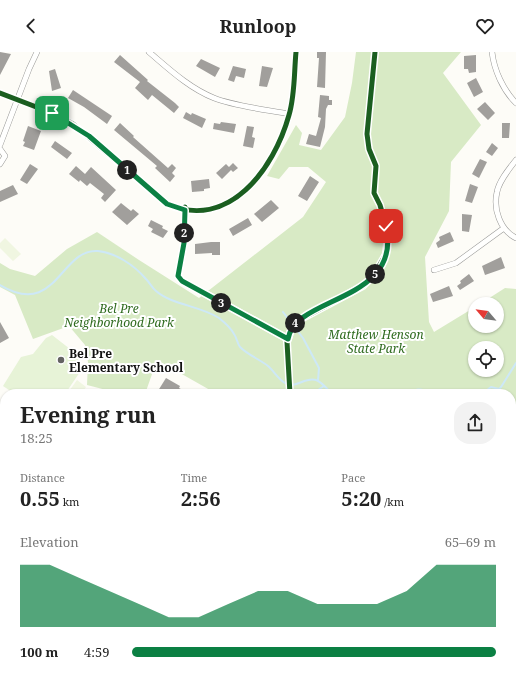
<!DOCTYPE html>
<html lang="en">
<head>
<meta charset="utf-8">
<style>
	:root { --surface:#fff; --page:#f2f2f2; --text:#222; --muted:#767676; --accent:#0b8043 }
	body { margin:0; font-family:"Noto Serif",serif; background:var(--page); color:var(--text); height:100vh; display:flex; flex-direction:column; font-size:15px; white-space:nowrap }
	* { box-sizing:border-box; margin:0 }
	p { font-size:13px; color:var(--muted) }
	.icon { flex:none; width:22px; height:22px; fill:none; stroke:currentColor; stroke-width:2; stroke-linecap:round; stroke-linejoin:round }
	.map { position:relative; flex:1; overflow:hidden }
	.drawer { position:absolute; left:0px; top:337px; width:516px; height:286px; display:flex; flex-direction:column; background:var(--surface); border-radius:16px 16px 0 0; box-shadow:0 1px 3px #0004 }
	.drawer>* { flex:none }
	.needle { width:26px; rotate:299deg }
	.buttons { position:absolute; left:468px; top:245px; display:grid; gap:8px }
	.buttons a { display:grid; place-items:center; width:36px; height:36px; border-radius:50%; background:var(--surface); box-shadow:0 1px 3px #0004; font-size:20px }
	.pin { position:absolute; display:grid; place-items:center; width:34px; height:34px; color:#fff; margin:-17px; border-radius:8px; box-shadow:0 2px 6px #0006 }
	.km { position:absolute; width:20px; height:20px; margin:-10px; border-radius:50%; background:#222; color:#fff; font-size:11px; line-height:20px; text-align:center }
	.round { display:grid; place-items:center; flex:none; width:42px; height:42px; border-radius:16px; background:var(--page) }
	.overview { display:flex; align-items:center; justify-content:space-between; height:68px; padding:0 20px }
	h1 { font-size:22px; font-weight:700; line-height:30px }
	.figures { display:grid; grid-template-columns:repeat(3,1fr); gap:6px; height:68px; padding:4px 20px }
	.figures div { display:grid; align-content:center }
	.figures b { font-size:20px; font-weight:700 }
	.figures small { font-size:11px; font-weight:400 }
	.figures p { font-size:11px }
	.chart { height:112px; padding:8px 20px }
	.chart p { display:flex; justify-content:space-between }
	.chart svg { width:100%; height:72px; margin-top:4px; fill:var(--accent); opacity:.7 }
	ul { padding:0 20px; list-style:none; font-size:13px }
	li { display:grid; grid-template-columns:64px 48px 1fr; align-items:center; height:30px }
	li i { height:10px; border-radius:5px; background:var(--accent) }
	header { display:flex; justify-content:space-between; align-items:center; height:52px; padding:0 20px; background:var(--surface); font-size:18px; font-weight:700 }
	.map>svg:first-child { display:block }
</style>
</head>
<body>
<header><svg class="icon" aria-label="back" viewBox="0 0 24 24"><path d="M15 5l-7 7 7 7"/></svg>Runloop<svg class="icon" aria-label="heart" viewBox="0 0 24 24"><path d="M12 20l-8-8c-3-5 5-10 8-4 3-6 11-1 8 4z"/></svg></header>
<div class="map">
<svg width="516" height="623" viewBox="0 0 516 623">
	<rect width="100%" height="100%" fill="#fdfcf7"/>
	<path fill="#e7f3d7" d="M 52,283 L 79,304 L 82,317 L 65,342 L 15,342 L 3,334 L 21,305 L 33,302 L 46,286 Z"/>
	<path fill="#d8eac5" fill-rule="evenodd" d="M 356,0 L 461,0 L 443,21 L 481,73 L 451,110 L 449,159 L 425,205 L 429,270 L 434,280 L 475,255 L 475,274 L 497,274 L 497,252 L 480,252 L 505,236 L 516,237 L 516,411 L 511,410 L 511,342 L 217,342 L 157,308 L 145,342 L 122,342 L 87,333 L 88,310 L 85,293 L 69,274 L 33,287 L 15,243 L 0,235 L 0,211 L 10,217 L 35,224 L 67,197 L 97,180 L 139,208 L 199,246 L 303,165 L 326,130 L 308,115 L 289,115 L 279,127 L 267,124 L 296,73 L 302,81 L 299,93 L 321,98 L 345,65 L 352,31 ZM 475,296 L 497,296 L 497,318 L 475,318 Z
		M 223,618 L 368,618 L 363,623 L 244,623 L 240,620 L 225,623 Z"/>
	<path fill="#f0f6e1" d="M 5,186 L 21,202 L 13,209 L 0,196 L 0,191 Z
		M 77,328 L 86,335 L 81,342 L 67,342 Z"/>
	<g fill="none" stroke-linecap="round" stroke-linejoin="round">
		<path stroke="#cde8f7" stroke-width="2" d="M 0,233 C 57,267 60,196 98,199 C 116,201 134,213 146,227 C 150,231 152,236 156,239 C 172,253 201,254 219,266 C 224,270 231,276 234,282 C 237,286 237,291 240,295 C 248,303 259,307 268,314 C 274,319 278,327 285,331 C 295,338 305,324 316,328 C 322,330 328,338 332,342
			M 283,260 L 303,286 L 319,316 L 318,328
			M 312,342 L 324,334
			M 383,342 L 386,342
			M 407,342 C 414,338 422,334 428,342
			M 482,342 L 491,335 L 499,337 L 501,335 L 516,311
			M 289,618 L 306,622 L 317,619"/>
	</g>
	<path fill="#a19f9c" d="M 0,0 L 11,2 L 0,23 Z
		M 317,0 L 326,0 L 325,36 L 317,35 L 319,6 L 317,6 Z
		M 120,3 L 148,28 L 147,29 L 175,51 L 179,55 L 174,61 L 152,43 L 148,48 L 135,36 L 140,30 L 114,10 Z
		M 476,3 L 476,20 L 469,21 L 468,17 L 464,17 L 464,4 Z
		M 201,7 L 220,16 L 215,25 L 196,14 Z
		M 233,14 L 246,17 L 244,26 L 236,24 L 234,30 L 228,28 Z
		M 262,14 L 273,16 L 267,35 L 259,34 Z
		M 55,17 L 61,36 L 52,39 L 49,19 Z
		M 476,26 L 483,40 L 474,45 L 467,31 Z
		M 73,38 L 112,64 L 107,72 L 84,55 L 68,46 Z
		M 320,43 L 329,44 L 329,48 L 332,48 L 332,53 L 328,53 L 326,57 L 325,75 L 320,95 L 306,92 L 309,82 L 316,84 L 321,66 L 318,65 Z
		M 485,50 L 495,61 L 488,68 L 477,57 Z
		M 186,60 L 191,63 L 192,61 L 206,67 L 202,76 L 183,66 Z
		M 221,70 L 236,72 L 234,81 L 213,77 L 214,71 L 220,72 Z
		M 120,71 L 134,84 L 133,85 L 168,116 L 172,112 L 176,116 L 172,121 L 175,124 L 170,130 L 155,116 L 157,114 L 114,78 Z
		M 502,71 L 510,71 L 509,86 L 502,86 Z
		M 28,74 L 41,79 L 34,98 L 23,94 L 25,90 L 23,89 Z
		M 247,74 L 254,75 L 252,85 L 255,86 L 253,96 L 243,94 Z
		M 55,89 L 72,101 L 67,107 L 51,95 Z
		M 492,91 L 498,96 L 492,104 L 486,100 Z
		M 480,107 L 487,110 L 479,126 L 472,122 Z
		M 233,111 L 238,116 L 233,120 L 231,118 L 222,127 L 216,121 L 226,112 L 229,115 Z
		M 30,112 L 38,117 L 27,132 L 20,128 Z
		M 76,114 L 85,122 L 91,115 L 116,138 L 105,150 L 101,146 L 104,142 L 90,131 L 87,134 L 80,128 L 79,130 L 69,122 Z
		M 310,124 L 319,130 L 307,149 L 298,144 Z
		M 209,127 L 210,136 L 204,137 L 204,139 L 192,140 L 191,129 Z
		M 470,132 L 478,135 L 472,151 L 465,149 Z
		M 13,133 L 18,142 L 0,150 L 0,139 Z
		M 271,148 L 279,156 L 262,170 L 254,162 Z
		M 121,151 L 131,159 L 133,157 L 139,162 L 127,173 L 112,160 Z
		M 462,162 L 472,163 L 469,180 L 462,179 Z
		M 248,166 L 252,173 L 233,184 L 229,177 Z
		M 151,168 L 163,174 L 162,176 L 168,179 L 163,186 L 151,180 L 153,177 L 148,174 Z
		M 450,180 L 454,189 L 438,196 L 436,191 L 440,188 L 439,185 Z
		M 211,190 L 220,190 L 220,203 L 212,203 L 212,201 L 195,202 L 195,192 Z
		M 501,205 L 505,216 L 485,223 L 482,214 Z
		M 469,222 L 474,229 L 460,238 L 457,234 L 461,231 L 460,229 Z
		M 449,234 L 453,244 L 433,250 L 430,242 Z
		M 0,270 L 9,286 L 0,291 Z
		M 166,326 L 180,334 L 179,336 L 190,342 L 156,342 Z
		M 5,495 L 5,518 L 0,521 L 0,499 Z"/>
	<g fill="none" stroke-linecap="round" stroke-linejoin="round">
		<g stroke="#979795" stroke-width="4">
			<path id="lane" d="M 511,452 L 516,455
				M 511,577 L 516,573
				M 511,588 L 516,589"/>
		</g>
		<g stroke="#979795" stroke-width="6">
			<path id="street" d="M 149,0 C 169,17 189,36 214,46 C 234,54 268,58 289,62
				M 492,0 C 494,18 503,38 516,51
				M 0,41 L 52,61 L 73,72 L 167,152 C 229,179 274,117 289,63 C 295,43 294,21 296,0
				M 0,93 L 29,17 L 37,0
				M 0,97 L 5,104 L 0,112
				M 516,108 C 509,117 499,129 497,140 C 493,157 500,178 516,186
				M 434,218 L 456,211 L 504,176
				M 0,541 L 5,539
				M 183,618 L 186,623
				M 434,618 L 437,623"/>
		</g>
		<g stroke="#8e8d8b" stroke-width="8">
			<path id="secondary" d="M 0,394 L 5,398
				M 97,623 L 99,618"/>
		</g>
		<use href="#lane" stroke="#fffffe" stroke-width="2.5"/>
		<use href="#street" stroke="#fffffe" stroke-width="5"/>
		<use href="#secondary" stroke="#f6f4eb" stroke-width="7"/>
		<g stroke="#fff" stroke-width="8">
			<path id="cycleway" d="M 0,41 L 52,61 L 73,72 L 167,152 C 229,179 274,117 289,63 C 295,43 294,21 296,0
				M 185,155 L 184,191 L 178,224 L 182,229 L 288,287
				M 290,342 L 287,290 L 292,275 L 301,267 L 363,234 L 374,223 L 386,202 L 388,181 L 380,153 L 374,141 L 376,114 L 369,97 L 367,82 L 375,0"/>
		</g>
		<use href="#cycleway" stroke="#1b5e20" stroke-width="5"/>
	</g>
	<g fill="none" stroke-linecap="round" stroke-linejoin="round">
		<g stroke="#fff" stroke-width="8">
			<path id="route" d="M 52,61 L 89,84 L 167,152 L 185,158 L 184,191 L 178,224 L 182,229 L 288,287 C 295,243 403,251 386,174"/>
		</g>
		<use href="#route" stroke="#0b8043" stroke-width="5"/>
	</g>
	<circle fill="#646362" stroke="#fff" stroke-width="1.5" cx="61" cy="308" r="4"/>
	<g text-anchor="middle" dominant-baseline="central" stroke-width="4" stroke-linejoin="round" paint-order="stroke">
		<g font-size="12" font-style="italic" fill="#2f6b1f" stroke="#fff">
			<text x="119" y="256">Bel Pre<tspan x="119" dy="14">Neighborhood Park</tspan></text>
			<text x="376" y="282">Matthew Henson<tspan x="376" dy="14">State Park</tspan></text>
		</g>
		<g font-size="12" font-weight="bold" fill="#111" stroke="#fff" text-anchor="start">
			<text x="69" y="301">Bel Pre<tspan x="69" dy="14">Elementary School</tspan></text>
		</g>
	</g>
</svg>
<div class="buttons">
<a><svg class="needle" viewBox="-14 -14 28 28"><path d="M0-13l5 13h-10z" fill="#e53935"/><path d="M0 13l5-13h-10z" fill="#767676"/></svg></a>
<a><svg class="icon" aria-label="locate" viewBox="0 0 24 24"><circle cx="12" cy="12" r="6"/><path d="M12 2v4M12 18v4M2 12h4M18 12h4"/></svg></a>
</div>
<div class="pin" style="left:52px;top:61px;background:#1e9e55"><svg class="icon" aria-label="arrive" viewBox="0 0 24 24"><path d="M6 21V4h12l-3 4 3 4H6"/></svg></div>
<div class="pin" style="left:386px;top:174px;background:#d93025"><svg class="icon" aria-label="check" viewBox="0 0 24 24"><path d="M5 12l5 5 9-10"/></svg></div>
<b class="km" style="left:127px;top:118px">1</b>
<b class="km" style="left:184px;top:181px">2</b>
<b class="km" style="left:221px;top:251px">3</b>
<b class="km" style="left:295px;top:271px">4</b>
<b class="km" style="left:375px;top:222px">5</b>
<section class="drawer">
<div class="overview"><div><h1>Evening run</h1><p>18:25</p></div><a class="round"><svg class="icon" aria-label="share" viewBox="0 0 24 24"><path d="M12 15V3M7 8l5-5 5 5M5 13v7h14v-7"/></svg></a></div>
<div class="figures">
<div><p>Distance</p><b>0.55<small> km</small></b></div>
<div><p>Time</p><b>2:56</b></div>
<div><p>Pace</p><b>5:20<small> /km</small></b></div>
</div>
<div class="chart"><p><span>Elevation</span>65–69 m</p>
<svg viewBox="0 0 160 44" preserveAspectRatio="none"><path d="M0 44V6L10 6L20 14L30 22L40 30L50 38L60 38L70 30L80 22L90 22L100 30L110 30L120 30L130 22L140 6L150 6L160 6V44z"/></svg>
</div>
<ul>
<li><b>100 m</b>4:59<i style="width:100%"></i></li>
</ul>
</section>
</div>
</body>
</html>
